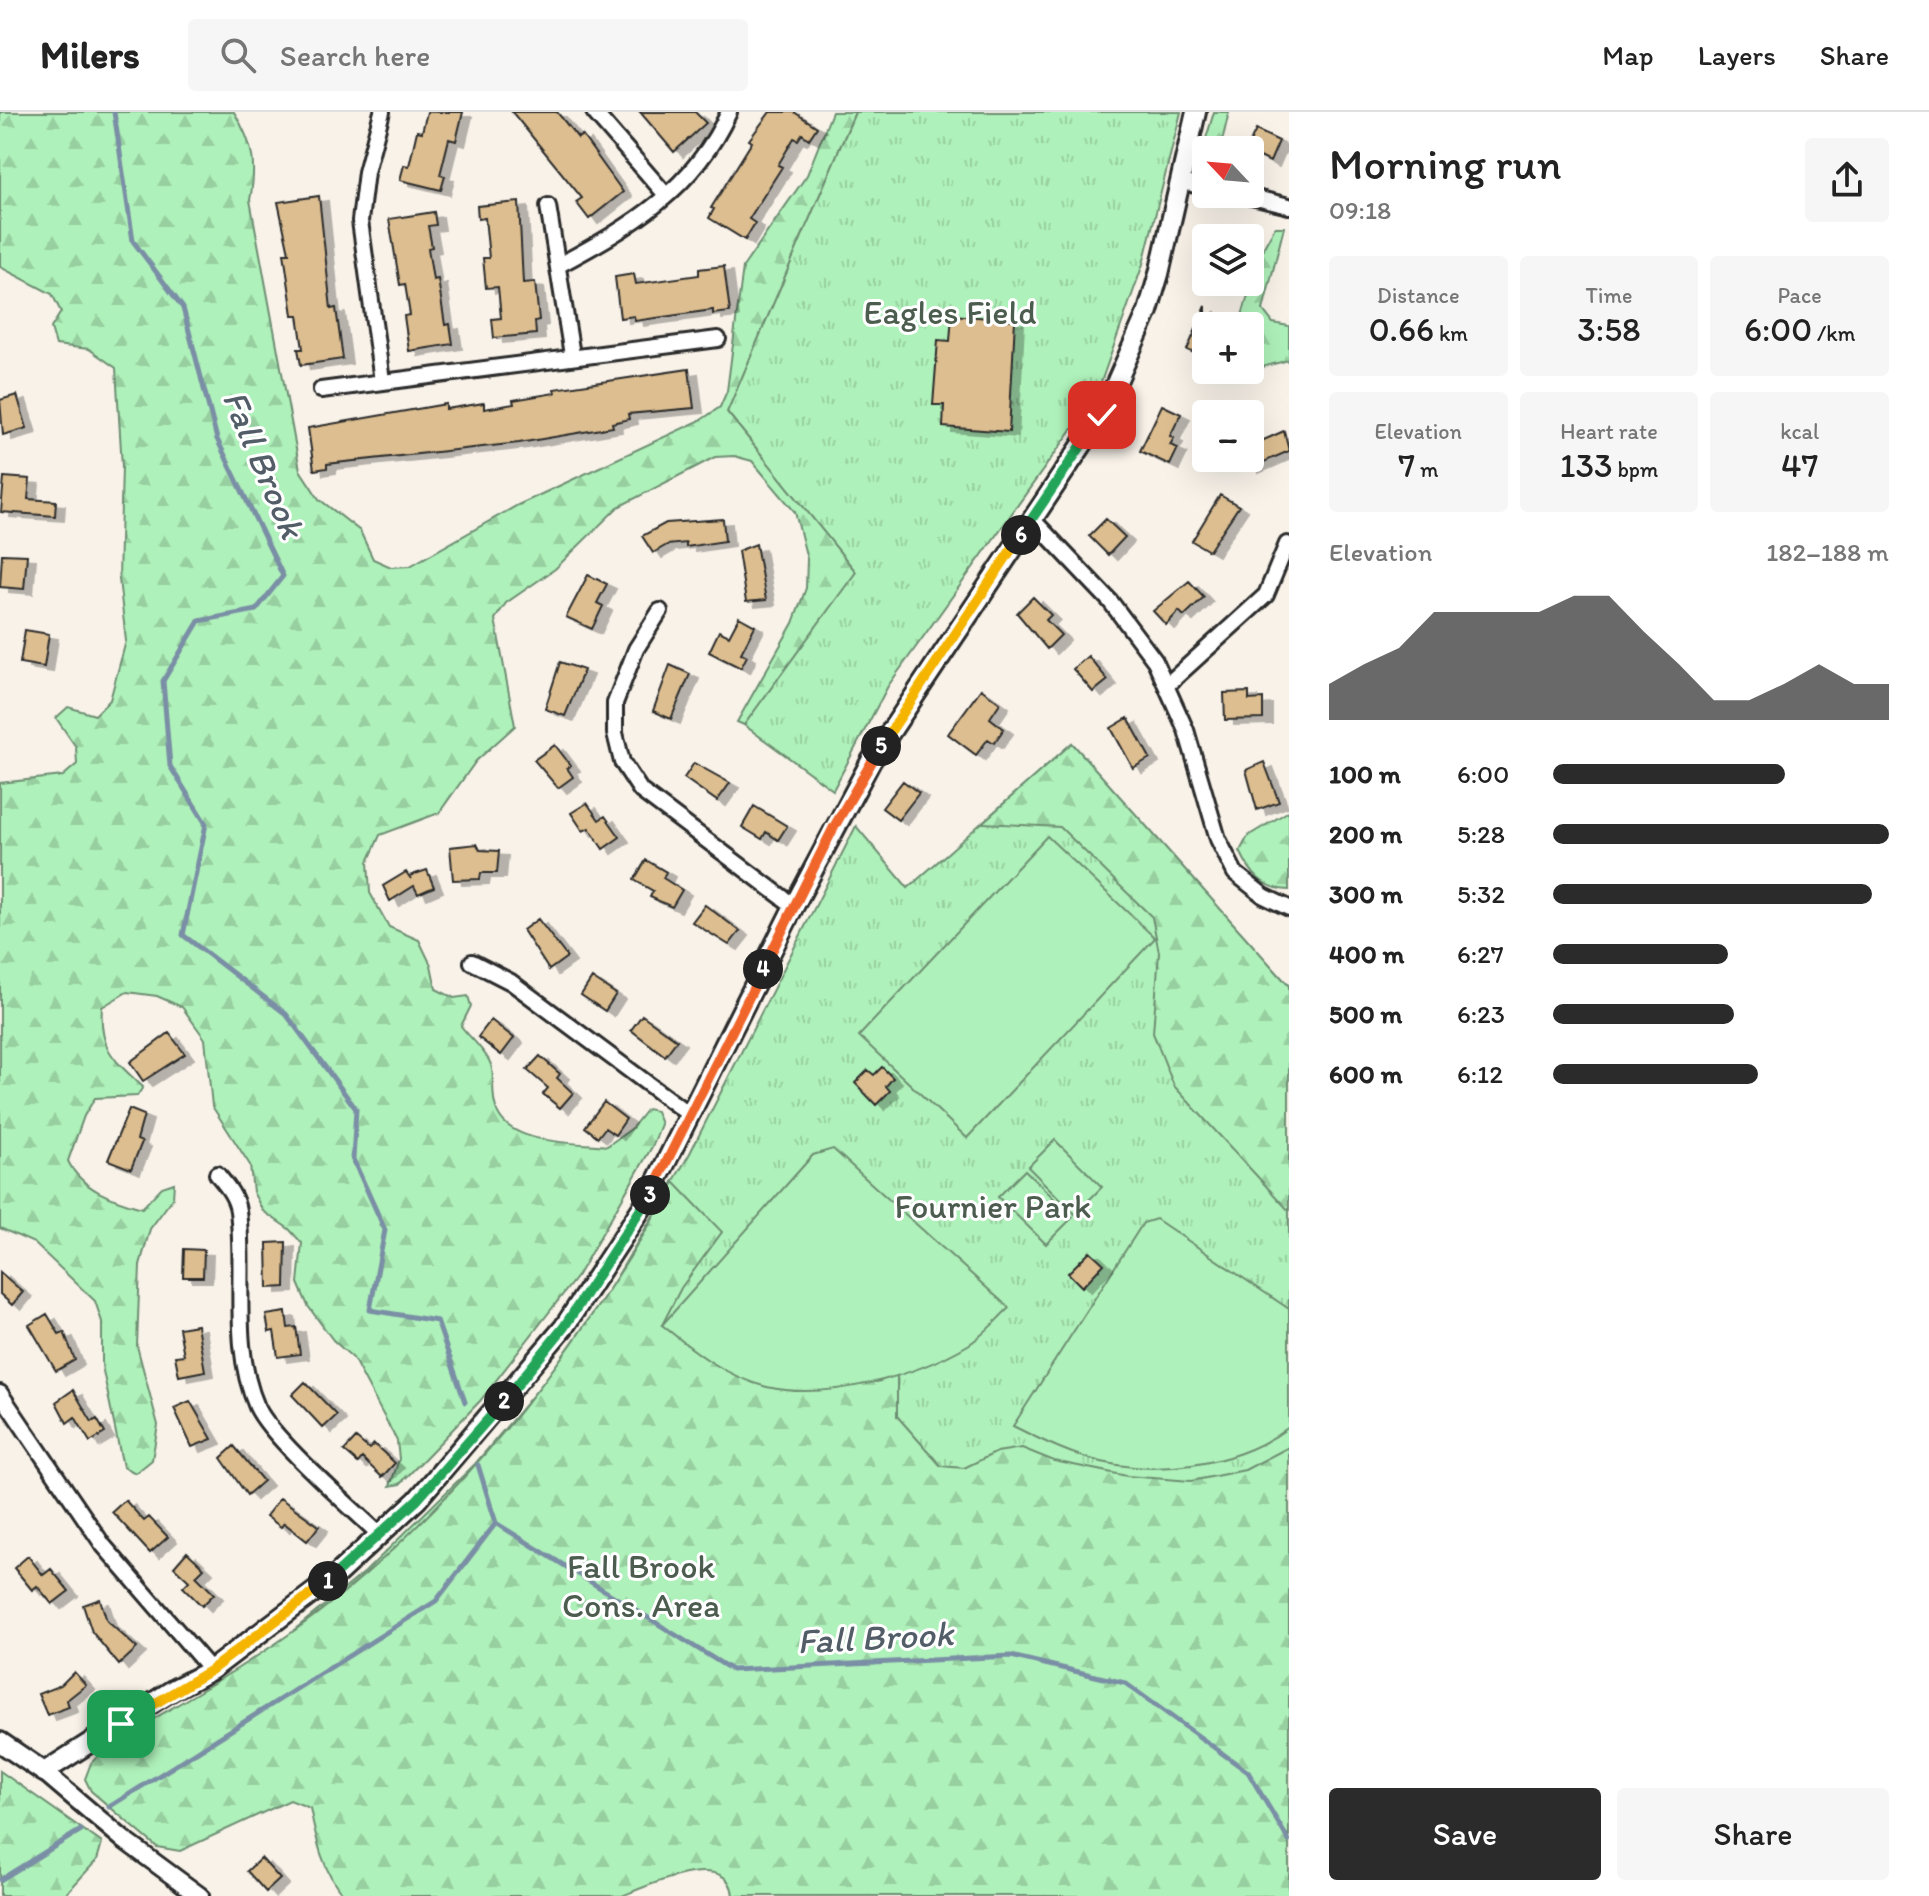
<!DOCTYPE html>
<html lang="en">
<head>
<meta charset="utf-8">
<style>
	:root { --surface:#fff; --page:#f6f6f6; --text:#222; --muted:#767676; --line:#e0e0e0; --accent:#2b2b2b }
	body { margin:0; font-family:Itim,sans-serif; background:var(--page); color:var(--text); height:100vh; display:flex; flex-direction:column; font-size:30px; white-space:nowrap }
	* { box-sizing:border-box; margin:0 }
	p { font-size:26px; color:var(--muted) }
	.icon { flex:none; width:44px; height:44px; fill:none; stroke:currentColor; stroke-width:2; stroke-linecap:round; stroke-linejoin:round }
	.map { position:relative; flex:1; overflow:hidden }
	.panel { display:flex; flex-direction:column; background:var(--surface); width:640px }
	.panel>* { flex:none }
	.needle { width:52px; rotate:296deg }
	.tools { position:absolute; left:1192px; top:24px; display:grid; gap:16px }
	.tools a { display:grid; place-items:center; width:72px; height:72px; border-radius:8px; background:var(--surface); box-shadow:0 8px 32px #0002; font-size:40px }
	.pin { position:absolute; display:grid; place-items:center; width:68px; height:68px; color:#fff; margin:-34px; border-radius:16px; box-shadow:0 4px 12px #0006 }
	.km { position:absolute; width:40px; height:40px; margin:-20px; border-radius:50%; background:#222; color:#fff; font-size:22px; line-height:40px; text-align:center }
	.round { display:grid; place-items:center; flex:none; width:84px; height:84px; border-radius:8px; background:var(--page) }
	.head { display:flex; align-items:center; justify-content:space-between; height:136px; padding:0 40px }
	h1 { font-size:44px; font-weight:600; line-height:60px }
	.figures { display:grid; grid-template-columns:repeat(3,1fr); gap:12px; height:136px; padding:8px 40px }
	.figures div { display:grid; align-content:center; border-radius:8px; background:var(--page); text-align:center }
	.figures b { font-size:34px; font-weight:600 }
	.figures small { font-size:22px; font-weight:400 }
	.figures p { font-size:22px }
	.chart { height:224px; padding:16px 40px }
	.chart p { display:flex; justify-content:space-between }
	.chart svg { width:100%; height:144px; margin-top:8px; fill:var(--accent); opacity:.7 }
	.cta { display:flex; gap:16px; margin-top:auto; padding:16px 40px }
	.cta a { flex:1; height:92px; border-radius:8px; background:var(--accent); color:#fff; font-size:32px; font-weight:600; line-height:92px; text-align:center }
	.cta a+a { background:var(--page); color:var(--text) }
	ul { padding:0 40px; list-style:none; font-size:26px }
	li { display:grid; grid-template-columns:128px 96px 1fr; align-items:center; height:60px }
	li i { height:20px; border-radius:10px; background:var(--accent) }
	header { display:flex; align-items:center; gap:48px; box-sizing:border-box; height:112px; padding:0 40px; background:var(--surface); border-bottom:2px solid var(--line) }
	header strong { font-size:38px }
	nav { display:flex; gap:44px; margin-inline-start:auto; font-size:28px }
	.search { width:560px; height:72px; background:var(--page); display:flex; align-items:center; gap:20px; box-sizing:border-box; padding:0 28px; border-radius:8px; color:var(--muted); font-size:30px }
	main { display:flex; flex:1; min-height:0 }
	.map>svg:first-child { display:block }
</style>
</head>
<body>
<header>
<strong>Milers</strong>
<div class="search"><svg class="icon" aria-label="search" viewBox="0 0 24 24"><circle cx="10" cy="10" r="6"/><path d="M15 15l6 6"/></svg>Search here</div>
<nav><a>Map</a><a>Layers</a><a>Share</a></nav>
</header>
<main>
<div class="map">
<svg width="1289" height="1784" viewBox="0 0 1289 1784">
	<defs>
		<pattern id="grass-tufts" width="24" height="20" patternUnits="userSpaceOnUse" patternTransform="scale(2)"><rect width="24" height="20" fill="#aff1ba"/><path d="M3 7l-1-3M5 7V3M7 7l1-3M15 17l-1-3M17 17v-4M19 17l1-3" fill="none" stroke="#97cfa0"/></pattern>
		<pattern id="forest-firs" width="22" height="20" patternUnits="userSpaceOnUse" patternTransform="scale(2)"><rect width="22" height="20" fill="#aff1ba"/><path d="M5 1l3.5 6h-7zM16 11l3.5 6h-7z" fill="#97cfa0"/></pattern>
		<filter id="shadow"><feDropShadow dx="9" dy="5" stdDeviation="0" flood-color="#0004"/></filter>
	</defs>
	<rect width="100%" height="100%" fill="#f8f2e9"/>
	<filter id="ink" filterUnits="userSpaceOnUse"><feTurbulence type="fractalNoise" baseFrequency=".0125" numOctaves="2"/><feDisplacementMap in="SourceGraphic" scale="16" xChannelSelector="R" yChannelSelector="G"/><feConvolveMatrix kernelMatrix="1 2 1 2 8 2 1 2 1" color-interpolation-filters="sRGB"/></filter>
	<g filter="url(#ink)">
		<path fill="url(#grass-tufts)" stroke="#6d8e72" stroke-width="2" d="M 855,0 L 1181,0 L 1143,152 L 1096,284 L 888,574 L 833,678 L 744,613 L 855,459 L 727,300 Z
			M 1072,631 L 1289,874 L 1289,1784 L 294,1518 L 365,1460 L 475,1352 L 545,1269 L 606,1183 L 689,1043 L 856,714 L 908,776 Z"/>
		<path fill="url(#forest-firs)" stroke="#6d8e72" stroke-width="2" d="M 0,0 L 234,0 C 253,32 257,51 250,88 L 300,358 L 319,387 L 360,419 L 373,447 L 391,455 L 410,454 L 518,393 L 701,308 L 720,295 L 727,279 L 743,155 L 807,63 L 832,0 L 855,0 L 727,300 L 856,460 L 744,613 L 737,610 L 793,511 L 806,476 L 807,447 L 795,400 L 752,349 L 734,344 L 715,345 L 618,395 L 555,457 L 506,491 L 495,507 L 515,614 L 476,649 L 439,701 L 380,723 L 368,750 L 370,781 L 389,815 L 419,828 L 431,853 L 436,877 L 454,886 L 468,884 L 471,894 L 461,914 C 469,925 487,940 491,953 C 495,966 491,982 496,996 C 507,1034 576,1030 607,1034 L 631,1017 L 647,997 L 656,999 L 661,1012 L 653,1033 L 578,1163 L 480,1289 L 400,1372 L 390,1374 L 399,1347 L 397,1329 L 353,1246 L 333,1228 L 308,1194 L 298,1171 L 302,1131 L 289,1117 L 263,1099 L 253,1080 L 250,1053 L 212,994 L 205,927 L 182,895 L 157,884 L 127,880 L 102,895 C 99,937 113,947 143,975 L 137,984 L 95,986 L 84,1004 L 68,1049 C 82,1078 113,1088 142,1096 L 162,1075 L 174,1071 L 173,1086 L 150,1117 L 140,1153 L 137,1234 L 158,1313 L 152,1348 L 136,1361 L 123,1355 L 102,1254 L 102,1210 L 95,1189 L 34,1131 L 0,1116 L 0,671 L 63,664 L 77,652 L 76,635 L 56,606 L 68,595 L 95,603 L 110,588 L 126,529 L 119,467 L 122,355 L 116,256 L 89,237 L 56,233 L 51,216 L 61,200 L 52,182 L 0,155 Z
			M 1214,0 L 1229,0 L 1220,38 L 1206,38 L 1204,58 L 1202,40 Z
			M 1275,115 L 1284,115 L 1263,198 L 1273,211 L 1289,214 L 1289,248 L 1250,258 L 1250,214 L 1239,214 L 1260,142 Z
			M 1072,631 L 1289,874 L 1289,1099 L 1174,974 L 1153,921 L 1159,840 L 1152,805 L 1060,715 L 982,711 Z
			M 1289,699 L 1289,778 C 1263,777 1250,761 1240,739 L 1248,724 Z
			M 674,1070 L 722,1120 L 681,1176 L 662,1213 L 877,1270 L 897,1263 L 897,1304 L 941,1354 L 964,1356 L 997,1340 L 1022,1336 L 1054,1349 L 1127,1364 L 1191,1369 L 1245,1358 L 1289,1335 L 1289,1784 L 733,1784 C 730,1735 645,1775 622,1784 L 345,1784 C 323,1762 316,1726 310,1696 L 290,1688 L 180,1739 L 157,1735 L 91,1679 L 85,1667 L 91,1651 L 107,1635 C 171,1595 241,1558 302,1513 C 454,1401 583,1234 674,1070 Z
			M 0,1659 L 102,1731 L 97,1748 L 64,1784 L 0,1784 Z"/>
		<path fill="#aff1ba" stroke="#6d8e72" stroke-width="2" d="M 1047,724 L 1155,826 L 967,1026 L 859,924 Z
			M 1055,1028 L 1102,1075 L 1075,1102 L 1028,1055 Z
			M 833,1037 L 1009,1196 C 996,1208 983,1224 968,1233 C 916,1264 827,1289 767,1275 C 726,1265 694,1239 662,1213 L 813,1043 Z
			M 1025,1058 L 1073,1105 L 1046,1132 L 998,1085 Z
			M 1156,1107 L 1289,1197 L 1289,1315 C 1237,1355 1150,1366 1087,1346 C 1061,1338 1037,1326 1013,1314 L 1143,1111 Z"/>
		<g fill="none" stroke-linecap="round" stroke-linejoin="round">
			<path stroke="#7a8fa5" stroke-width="5" d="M 114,0 L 133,129 L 183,196 L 217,327 L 283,464 L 256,498 L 199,509 L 163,569 L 170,654 L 206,712 L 183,823 L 286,902 L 356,997 L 353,1047 L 385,1118 L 370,1198 L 437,1209 L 465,1290
				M 478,1353 L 496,1411 L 732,1558 L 1011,1544 L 1125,1571 L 1248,1660 L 1289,1729
				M 109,1695 L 436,1489 L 496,1411
				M 0,1768 L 81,1718"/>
		</g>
		<path fill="#dcbe90" stroke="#2b2b2b" stroke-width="2" filter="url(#shadow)" d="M 427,0 L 463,0 L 456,29 L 449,27 L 440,63 L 445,64 L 441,78 L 400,68 L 404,53 L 409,54 L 417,19 L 422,20 Z
			M 512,0 L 557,0 L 578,26 L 582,23 L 623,80 L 589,107 L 576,90 L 582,86 Z
			M 640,0 L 695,0 L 706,11 L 674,40 Z
			M 770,0 L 794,0 L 817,15 L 809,27 L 802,22 L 798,28 L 794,26 L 778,53 L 782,55 L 749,107 L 755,111 L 745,128 L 709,106 L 714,97 L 711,96 L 752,30 L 749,28 Z
			M 1256,18 L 1279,29 L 1270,50 L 1246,38 Z
			M 319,84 L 331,197 L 336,196 L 343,247 L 301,253 L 298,237 L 303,237 L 298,203 L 293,203 L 284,141 L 289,141 L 278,90 Z
			M 519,90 L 523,171 L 535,170 L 539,208 L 535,209 L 536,222 L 494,226 L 492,207 L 501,206 L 498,175 L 486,176 L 483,146 L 489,146 L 485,106 L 478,107 L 477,94 Z
			M 434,100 L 436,113 L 428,114 L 432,135 L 428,136 L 433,168 L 438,167 L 445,213 L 450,212 L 453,232 L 409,239 L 404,204 L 410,203 L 405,172 L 400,173 L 389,107 Z
			M 724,154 L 730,200 L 713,202 L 713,198 L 635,209 L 634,204 L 620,206 L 615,165 L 634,162 L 636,172 L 699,163 L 699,157 Z
			M 1206,194 L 1206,246 L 1187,238 Z
			M 952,203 L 1015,208 L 1009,320 L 943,315 L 944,293 L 933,293 L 938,228 L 950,229 Z
			M 689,257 L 694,296 L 628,302 L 629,307 L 612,311 L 613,315 L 519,331 L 327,352 L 327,356 L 314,358 L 308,316 L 446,292 L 446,297 L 484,291 L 484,297 L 514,292 L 513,288 L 555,281 L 554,277 Z
			M 17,283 L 27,316 L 3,323 L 0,288 Z
			M 1162,293 L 1181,302 L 1170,324 L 1174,326 L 1170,333 L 1178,336 L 1170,353 L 1140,339 Z
			M 1284,319 L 1289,339 L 1250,356 L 1250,334 Z
			M 4,365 L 30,367 L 28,387 L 56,389 L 55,404 L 1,400 Z
			M 1220,383 L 1239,394 L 1209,439 L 1192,429 Z
			M 723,407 L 725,429 L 686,435 L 686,431 L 667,433 L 653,441 L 642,424 L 666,411 Z
			M 1106,407 L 1125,425 L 1108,443 L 1089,424 Z
			M 756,432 L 766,488 L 746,490 L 738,439 Z
			M 2,442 L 27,443 L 24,477 L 0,475 Z
			M 588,463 L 607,472 L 597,491 L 603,494 L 592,517 L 566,505 Z
			M 1189,469 L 1204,485 L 1184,504 L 1179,499 L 1166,513 L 1153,499 Z
			M 1033,485 L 1051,503 L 1046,508 L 1061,523 L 1047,537 L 1017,501 Z
			M 739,505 L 755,514 L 741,541 L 747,544 L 741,556 L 709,540 L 719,519 L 729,524 Z
			M 25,518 L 49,522 L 44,555 L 20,551 Z
			M 1088,544 L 1108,568 L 1093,580 L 1073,557 Z
			M 560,550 L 584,558 L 565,604 L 545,597 Z
			M 670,553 L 690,562 L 671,607 L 653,599 Z
			M 981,577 L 1000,591 L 990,606 L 1004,617 L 994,631 L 988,627 L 976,643 L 948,622 Z
			M 1249,580 L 1249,588 L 1263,587 L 1263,607 L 1225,608 L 1224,581 Z
			M 1128,606 L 1150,646 L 1133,656 L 1111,616 Z
			M 555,633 L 571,654 L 567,656 L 573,665 L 558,676 L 534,648 Z
			M 1264,650 L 1279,690 L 1257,698 L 1246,658 Z
			M 694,651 L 730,671 L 717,689 L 684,666 Z
			M 903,669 L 919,681 L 898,708 L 882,696 Z
			M 587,691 L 599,708 L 605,704 L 620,725 L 603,737 L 589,716 L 583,719 L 571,701 Z
			M 754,694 L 787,714 L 778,728 L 766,720 L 762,727 L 742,715 Z
			M 477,732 L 480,738 L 499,739 L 497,761 L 481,761 L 480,767 L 453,768 L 450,735 Z
			M 646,748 L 666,760 L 663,766 L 682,778 L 672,795 L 650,785 L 653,779 L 634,768 Z
			M 427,758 L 434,775 L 418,782 L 414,774 L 390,789 L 383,774 L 406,760 L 411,767 L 409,764 Z
			M 705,793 L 740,819 L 729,833 L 692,810 Z
			M 538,807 L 567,845 L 549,858 L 523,818 Z
			M 592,866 L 616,882 L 605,899 L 581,883 Z
			M 642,903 L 677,928 L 665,944 L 631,918 Z
			M 491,908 L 514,926 L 501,943 L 478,925 Z
			M 169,921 L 185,942 L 143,969 L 130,950 Z
			M 540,944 L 560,962 L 557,966 L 573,981 L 560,996 L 543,982 L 548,976 L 527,958 Z
			M 882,955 L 893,966 L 886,974 L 890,979 L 876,993 L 855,971 L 868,958 L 874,963 Z
			M 604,990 L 626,1007 L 615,1023 L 605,1016 L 598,1025 L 585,1015 Z
			M 129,997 L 144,1003 L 137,1028 L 142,1030 L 131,1057 L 108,1048 Z
			M 286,1130 L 285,1175 L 268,1176 L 267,1131 Z
			M 184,1137 L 204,1138 L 203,1165 L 183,1165 Z
			M 1090,1139 L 1104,1152 L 1082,1175 L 1068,1161 Z
			M 0,1160 L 23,1180 L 12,1193 L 0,1182 Z
			M 286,1200 L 288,1216 L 296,1215 L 300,1242 L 278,1245 L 274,1219 L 269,1220 L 266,1203 Z
			M 47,1202 L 59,1222 L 64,1220 L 75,1248 L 56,1259 L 29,1213 Z
			M 197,1213 L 205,1259 L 179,1264 L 175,1244 L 184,1243 L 179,1216 Z
			M 305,1270 L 337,1303 L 323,1316 L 292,1283 Z
			M 73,1278 L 92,1310 L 97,1307 L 105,1321 L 90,1330 L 75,1305 L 67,1311 L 56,1290 Z
			M 190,1289 L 212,1327 L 192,1335 L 174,1296 Z
			M 356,1326 L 369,1337 L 374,1332 L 395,1351 L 382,1365 L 362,1346 L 358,1351 L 344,1339 Z
			M 234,1334 L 263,1369 L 247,1383 L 221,1346 Z
			M 280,1386 L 319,1414 L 307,1429 L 284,1411 L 281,1415 L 266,1404 Z
			M 125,1388 L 144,1409 L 149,1405 L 168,1425 L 150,1441 L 112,1400 Z
			M 187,1440 L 204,1456 L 196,1464 L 214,1482 L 202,1494 L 183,1475 L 189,1469 L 174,1455 Z
			M 28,1444 L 43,1463 L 51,1457 L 69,1479 L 52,1492 L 37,1474 L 32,1478 L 14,1456 Z
			M 100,1487 L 107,1509 L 137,1536 L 119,1553 L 92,1520 L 83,1493 Z
			M 74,1560 L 86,1573 L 67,1588 L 69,1595 L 47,1603 L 38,1582 L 61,1573 Z
			M 261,1746 L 280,1767 L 266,1780 L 247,1759 Z"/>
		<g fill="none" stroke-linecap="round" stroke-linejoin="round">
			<g stroke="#2b2b2b" stroke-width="20">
				<path id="minor" d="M 594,0 L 666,83
					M 1180,70 L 1206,75
					M 1239,82 L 1289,94
					M 548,94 L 572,243
					M 559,153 C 632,114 694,77 729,0
					M 382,269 L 360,109 L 366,60 L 382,0
					M 321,278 L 718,227
					M 1032,407 L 1110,489 L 1155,549 L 1186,618 L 1218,727 L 1235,761 L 1264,784 L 1289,796
					M 660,499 L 636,537 L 615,591 L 615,621 L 622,650 L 641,679 L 794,794
					M 1167,573 L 1266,483 L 1287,432
					M 472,850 L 511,870 L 691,1004
					M 217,1062 C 226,1073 236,1084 238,1099 C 246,1162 230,1234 257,1295 C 272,1327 352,1396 381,1424
					M 0,1281 L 103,1433 L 211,1558"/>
			</g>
			<g stroke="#2b2b2b" stroke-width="22">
				<path id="tertiary" d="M 44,1660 L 124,1728 L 200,1784"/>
			</g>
			<g stroke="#2b2b2b" stroke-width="24">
				<path id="secondary" d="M 0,1630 L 44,1660 L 174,1577 L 211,1558 L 334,1465 L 417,1388 L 564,1215 L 647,1088 L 794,794 L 871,649 L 1102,303 L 1148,199 L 1159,162 L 1196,0"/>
			</g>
			<use href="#minor" stroke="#fff" stroke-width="14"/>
			<use href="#tertiary" stroke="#fff" stroke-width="16"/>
			<use href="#secondary" stroke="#fff" stroke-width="18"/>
		</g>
	</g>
	<g fill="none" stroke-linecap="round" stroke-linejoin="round" filter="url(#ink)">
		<g stroke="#fff" stroke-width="16">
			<path id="split-1" d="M 121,1612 L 211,1558 L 328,1469"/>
		</g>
		<g stroke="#fff" stroke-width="16">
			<path id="split-2" d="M 328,1469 L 417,1388 L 504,1289"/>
		</g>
		<g stroke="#fff" stroke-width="16">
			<path id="split-3" d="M 504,1289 L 564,1215 L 650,1083"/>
		</g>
		<g stroke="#fff" stroke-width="16">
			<path id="split-4" d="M 650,1083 L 763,857"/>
		</g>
		<g stroke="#fff" stroke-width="16">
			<path id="split-5" d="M 763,857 L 834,715 L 881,634"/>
		</g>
		<g stroke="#fff" stroke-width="16">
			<path id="split-6" d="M 881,634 L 1021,423"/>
		</g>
		<g stroke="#fff" stroke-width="16">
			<path id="split-7" d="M 1021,423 L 1102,303"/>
		</g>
		<use href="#split-1" stroke="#f5b400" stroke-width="10"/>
		<use href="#split-2" stroke="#22a559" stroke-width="10"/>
		<use href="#split-3" stroke="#22a559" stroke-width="10"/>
		<use href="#split-4" stroke="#f0652b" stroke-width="10"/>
		<use href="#split-5" stroke="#f0652b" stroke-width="10"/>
		<use href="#split-6" stroke="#f5b400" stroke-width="10"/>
		<use href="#split-7" stroke="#22a559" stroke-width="10"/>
	</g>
	<g text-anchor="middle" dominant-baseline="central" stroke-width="6" stroke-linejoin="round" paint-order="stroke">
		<g font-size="34" fill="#4c5c4f" stroke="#fff">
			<text x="950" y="200">Eagles Field</text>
			<text x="993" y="1094">Fournier Park</text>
			<text x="641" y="1454">Fall Brook<tspan x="641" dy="39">Cons. Area</tspan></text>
		</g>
		<g font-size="36" font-style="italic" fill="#525d68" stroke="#fff">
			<text transform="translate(264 352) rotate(67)">Fall Brook</text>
			<text transform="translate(875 1525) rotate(-3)">Fall Brook</text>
		</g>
	</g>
</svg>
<div class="tools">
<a><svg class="needle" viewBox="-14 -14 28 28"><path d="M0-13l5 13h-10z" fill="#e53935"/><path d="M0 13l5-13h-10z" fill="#767676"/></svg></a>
<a><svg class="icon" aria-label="layers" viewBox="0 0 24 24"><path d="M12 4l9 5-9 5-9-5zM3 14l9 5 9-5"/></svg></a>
<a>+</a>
<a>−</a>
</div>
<div class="pin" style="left:121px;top:1612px;background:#1e9e55"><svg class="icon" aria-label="arrive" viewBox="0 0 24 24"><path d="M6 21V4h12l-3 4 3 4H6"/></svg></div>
<div class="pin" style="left:1102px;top:303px;background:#d93025"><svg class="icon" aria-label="check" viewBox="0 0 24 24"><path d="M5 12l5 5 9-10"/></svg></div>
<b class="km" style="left:328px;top:1469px">1</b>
<b class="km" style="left:504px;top:1289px">2</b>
<b class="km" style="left:650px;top:1083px">3</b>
<b class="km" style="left:763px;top:857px">4</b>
<b class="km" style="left:881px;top:634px">5</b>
<b class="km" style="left:1021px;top:423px">6</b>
</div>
<section class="panel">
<div class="head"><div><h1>Morning run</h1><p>09:18</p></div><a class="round"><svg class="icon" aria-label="share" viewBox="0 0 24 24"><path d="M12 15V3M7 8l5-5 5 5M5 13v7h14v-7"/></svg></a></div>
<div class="figures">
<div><p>Distance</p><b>0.66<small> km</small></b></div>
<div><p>Time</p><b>3:58</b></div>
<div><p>Pace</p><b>6:00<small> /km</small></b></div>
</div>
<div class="figures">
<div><p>Elevation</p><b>7<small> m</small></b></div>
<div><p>Heart rate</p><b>133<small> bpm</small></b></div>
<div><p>kcal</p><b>47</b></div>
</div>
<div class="chart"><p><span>Elevation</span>182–188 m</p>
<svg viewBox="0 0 160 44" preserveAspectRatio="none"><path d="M0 44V33L10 27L20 22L30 11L40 11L50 11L60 11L70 6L80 6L90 17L100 27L110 38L120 38L130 33L140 27L150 33L160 33V44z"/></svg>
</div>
<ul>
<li><b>100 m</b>6:00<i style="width:69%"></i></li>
<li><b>200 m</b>5:28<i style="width:100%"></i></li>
<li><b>300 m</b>5:32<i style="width:95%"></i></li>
<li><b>400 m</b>6:27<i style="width:52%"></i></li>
<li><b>500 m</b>6:23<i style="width:54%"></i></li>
<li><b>600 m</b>6:12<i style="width:61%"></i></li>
</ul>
<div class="cta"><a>Save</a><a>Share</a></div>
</section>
</main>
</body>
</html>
